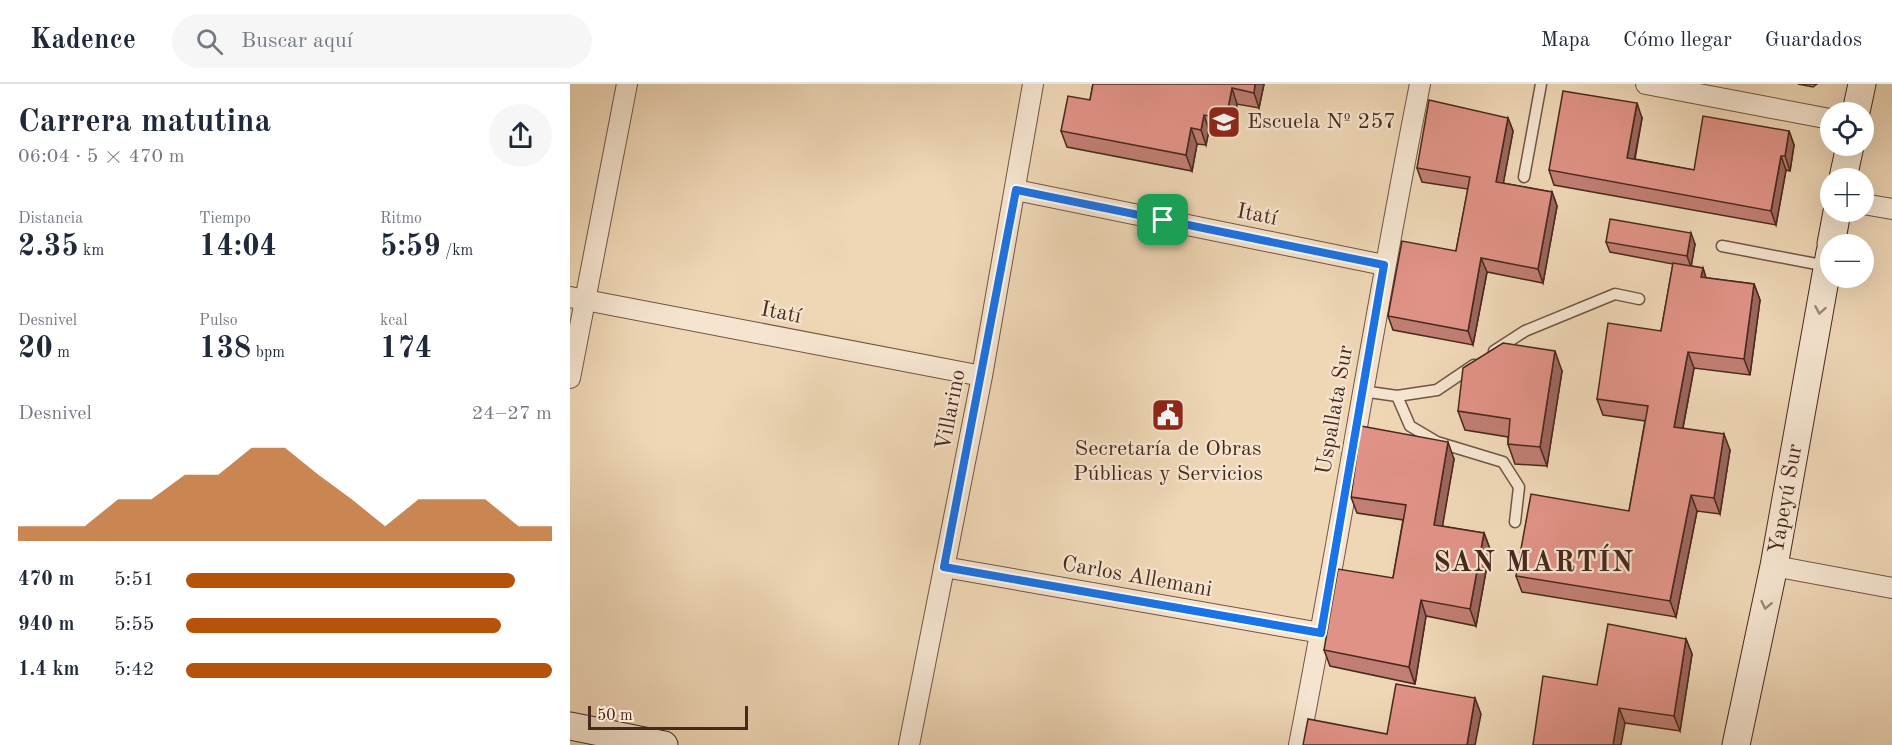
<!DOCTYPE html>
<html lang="es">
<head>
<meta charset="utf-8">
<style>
	:root { --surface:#fff; --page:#f6f6f7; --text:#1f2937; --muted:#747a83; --line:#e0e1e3; --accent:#b45309 }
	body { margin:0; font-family:"Old Standard TT",serif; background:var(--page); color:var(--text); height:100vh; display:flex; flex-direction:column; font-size:22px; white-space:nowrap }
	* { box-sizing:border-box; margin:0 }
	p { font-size:20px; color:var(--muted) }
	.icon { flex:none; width:33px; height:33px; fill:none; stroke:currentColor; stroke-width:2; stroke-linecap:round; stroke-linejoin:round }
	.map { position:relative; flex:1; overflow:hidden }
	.details { display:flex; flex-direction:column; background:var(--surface); width:570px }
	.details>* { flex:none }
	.tools { position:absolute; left:1250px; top:18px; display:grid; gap:12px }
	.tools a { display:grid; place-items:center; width:54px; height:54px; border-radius:50%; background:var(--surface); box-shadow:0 6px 24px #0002; font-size:30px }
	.scale { position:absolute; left:18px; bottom:15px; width:160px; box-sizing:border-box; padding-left:6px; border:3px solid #48281c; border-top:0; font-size:16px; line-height:21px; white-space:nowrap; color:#48281c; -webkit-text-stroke:4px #f5e5d0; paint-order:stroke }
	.pin { position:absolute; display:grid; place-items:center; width:51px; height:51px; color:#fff; margin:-26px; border-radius:12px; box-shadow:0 3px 9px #0006 }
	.round { display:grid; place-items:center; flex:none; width:63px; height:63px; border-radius:32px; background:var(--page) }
	.summary { display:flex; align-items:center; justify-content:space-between; height:102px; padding:0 18px }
	h1 { font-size:33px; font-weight:700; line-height:45px }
	.figures { display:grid; grid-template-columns:repeat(3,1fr); gap:9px; height:102px; padding:6px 18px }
	.figures div { display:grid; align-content:center }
	.figures b { font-size:30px; font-weight:700 }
	.figures small { font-size:16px; font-weight:400 }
	.figures p { font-size:16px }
	.chart { height:168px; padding:12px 18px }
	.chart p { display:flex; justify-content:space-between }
	.chart svg { width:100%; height:108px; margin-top:6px; fill:var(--accent); opacity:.7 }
	ul { padding:0 18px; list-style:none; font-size:20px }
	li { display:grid; grid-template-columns:96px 72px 1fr; align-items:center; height:45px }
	li i { height:15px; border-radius:8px; background:var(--accent) }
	header { display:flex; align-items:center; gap:36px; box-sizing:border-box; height:84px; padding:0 30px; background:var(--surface); border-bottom:2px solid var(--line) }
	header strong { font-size:28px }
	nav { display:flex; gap:33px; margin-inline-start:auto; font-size:21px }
	.search { width:420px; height:54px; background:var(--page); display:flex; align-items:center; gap:15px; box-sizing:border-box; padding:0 21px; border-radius:33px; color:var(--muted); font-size:22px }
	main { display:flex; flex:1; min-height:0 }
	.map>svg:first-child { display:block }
</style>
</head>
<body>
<header>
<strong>Kadence</strong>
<div class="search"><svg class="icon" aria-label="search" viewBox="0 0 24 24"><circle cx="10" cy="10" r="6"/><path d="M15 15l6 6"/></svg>Buscar aquí</div>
<nav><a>Mapa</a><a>Cómo llegar</a><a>Guardados</a></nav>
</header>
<main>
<section class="details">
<div class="summary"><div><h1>Carrera matutina</h1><p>06:04 · 5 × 470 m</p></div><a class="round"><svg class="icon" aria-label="share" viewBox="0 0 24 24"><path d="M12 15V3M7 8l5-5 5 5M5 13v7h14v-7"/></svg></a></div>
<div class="figures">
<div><p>Distancia</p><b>2.35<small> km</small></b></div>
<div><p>Tiempo</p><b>14:04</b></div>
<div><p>Ritmo</p><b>5:59<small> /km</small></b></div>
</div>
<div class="figures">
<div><p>Desnivel</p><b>20<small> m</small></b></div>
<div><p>Pulso</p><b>138<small> bpm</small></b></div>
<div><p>kcal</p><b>174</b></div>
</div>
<div class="chart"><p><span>Desnivel</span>24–27 m</p>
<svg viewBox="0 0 160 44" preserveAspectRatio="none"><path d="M0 44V38L10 38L20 38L30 27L40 27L50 17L60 17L70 6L80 6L90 17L100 27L110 38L120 27L130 27L140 27L150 38L160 38V44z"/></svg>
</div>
<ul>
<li><b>470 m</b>5:51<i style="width:90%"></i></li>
<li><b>940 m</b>5:55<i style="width:86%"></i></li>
<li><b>1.4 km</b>5:42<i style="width:100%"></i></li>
</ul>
</section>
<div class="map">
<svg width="1322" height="661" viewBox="0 0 1322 661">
	<rect width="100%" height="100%" fill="#efd7b6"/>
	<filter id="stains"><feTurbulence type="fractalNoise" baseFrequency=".00333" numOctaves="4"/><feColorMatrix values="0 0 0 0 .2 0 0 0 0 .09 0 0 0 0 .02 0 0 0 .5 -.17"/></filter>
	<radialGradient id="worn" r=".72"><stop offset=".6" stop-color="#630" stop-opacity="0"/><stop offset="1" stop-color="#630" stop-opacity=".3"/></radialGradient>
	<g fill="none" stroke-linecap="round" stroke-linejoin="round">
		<g stroke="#725442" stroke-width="13">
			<path id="lane" d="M 954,93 L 971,0
				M 1152,162 L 1257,182
				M 924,267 L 955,247 L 1045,210 L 1069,215
				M 792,307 L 827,312 L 867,306 L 904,281
				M 827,312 L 840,342 L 867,358 L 933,378 L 949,403 L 945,438"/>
		</g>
		<g stroke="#725442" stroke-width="22">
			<path id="street" d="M 1076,0 L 1260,35
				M 446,106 L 814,181
				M 1293,120 L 1322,125
				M 0,213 L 412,292
				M 0,294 L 57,0
				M 1204,482 L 1322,504
				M 374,483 L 751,549
				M 339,661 L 412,292 L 463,0
				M 729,661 C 772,441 806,220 850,0"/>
		</g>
		<g stroke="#48281c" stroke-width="29">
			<path id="secondary" d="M 1286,28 L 1292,0
				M 1273,94 L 1280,62
				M 1261,160 L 1267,128
				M 0,642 L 94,661
				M 1166,661 L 1204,482 L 1260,168"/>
		</g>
		<use href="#lane" stroke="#f5e5d0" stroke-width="10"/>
		<use href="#street" stroke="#f5e5d0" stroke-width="20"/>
		<use href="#secondary" stroke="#f5e5d0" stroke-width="27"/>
	</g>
	<path fill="#c17e73" stroke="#48281c" stroke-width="1.5" d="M 523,0 L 694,0 L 689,24 L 667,20 L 661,50 L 639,46 L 636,61 L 627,60 L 622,87 L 497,63 L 491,47 L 520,16 Z
		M 1228,0 L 1247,0 L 1243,3 Z
		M 938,34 L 943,47 L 933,99 L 982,108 L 987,122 L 973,199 L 917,188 L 903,261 L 823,246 L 818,232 L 886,167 L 898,105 L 852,98 L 847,84 Z
		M 1072,34 L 1065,75 L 1124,86 L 1219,47 L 1224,61 L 1220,87 L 1216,86 L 1206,141 L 984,101 L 979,86 Z
		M 1036,158 L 1125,160 L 1121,182 L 1133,184 L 1136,194 L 1184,200 L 1190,216 L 1180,291 L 1124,284 L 1113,344 L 1160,366 L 1150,430 L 1127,427 L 1106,533 L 952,508 L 946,492 L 1059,427 L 1075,337 L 1033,331 L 1027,315 L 1091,247 L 1103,180 L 1040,168 Z
		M 992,287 L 977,382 L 945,380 L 938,360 L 938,353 L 895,346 L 888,327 Z
		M 884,375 L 872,442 L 914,449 L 920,465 L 906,542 L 856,532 L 845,600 L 760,582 L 754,566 L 823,494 L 833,436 L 787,429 L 781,413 Z
		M 1116,555 L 1122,570 L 1110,647 L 1055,639 L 1027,601 Z"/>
	<path fill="#9d665e" stroke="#48281c" stroke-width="1.5" d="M 685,0 L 694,0 L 689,24 L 684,9 Z
		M 662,4 L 667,20 L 661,50 L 656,35 Z
		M 1067,19 L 1072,34 L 1062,88 L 1057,74 Z
		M 634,31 L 639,46 L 636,61 L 631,46 Z
		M 938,34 L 943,47 L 931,112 L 926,98 Z
		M 621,44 L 627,60 L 622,87 L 616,71 Z
		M 1219,47 L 1224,61 L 1220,87 L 1215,72 Z
		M 1211,72 L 1216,86 L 1206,141 L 1201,127 Z
		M 982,108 L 987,122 L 973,199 L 968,185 Z
		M 1121,149 L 1125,160 L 1121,183 L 1117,172 Z
		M 911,174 L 917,188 L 903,261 L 898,247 Z
		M 1133,184 L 1138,200 L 1131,193 Z
		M 1184,200 L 1190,216 L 1180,291 L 1174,275 Z
		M 985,267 L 992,287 L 977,382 L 970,363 Z
		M 1118,268 L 1124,284 L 1110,359 L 1104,343 Z
		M 1154,350 L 1160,366 L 1150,430 L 1144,414 Z
		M 878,358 L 884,375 L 870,457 L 864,441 Z
		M 1121,411 L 1127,427 L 1106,533 L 1100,517 Z
		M 914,449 L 920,465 L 906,542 L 900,525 Z
		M 851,516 L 856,532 L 845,600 L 839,583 Z
		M 1116,555 L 1122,570 L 1110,647 L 1104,632 Z
		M 905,614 L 911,630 L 905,661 L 897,661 Z
		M 1049,624 L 1055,639 L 1051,661 L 1043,661 Z"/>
	<path fill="#e09286" stroke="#48281c" stroke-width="1.5" d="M 523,0 L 685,0 L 684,9 L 662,4 L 656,35 L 634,31 L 631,46 L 621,44 L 616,71 L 491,47 L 498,12 L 520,16 Z
		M 993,7 L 1067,19 L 1057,74 L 1124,86 L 1133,32 L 1219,47 L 1215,72 L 1211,72 L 1201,127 L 979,86 Z
		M 859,16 L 938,34 L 926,98 L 982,108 L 968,185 L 911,174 L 898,247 L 818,232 L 832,157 L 886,167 L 900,93 L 847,84 Z
		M 1040,135 L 1121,149 L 1117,172 L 1036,158 Z
		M 1103,179 L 1133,184 L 1131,193 L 1184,200 L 1174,275 L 1118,268 L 1104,343 L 1154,350 L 1144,414 L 1121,411 L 1100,517 L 946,492 L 961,410 L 1059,427 L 1078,322 L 1027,315 L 1038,239 L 1091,247 Z
		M 933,259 L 985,267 L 970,363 L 938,360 L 940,335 L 888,327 L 893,284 Z
		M 791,342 L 878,358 L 864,441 L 914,449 L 900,525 L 851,516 L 839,583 L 754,566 L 768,485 L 823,494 L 836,421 L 781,413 Z
		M 1038,540 L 1116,555 L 1104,632 L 1049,624 L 1043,661 L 963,661 L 973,592 L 1027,601 Z
		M 826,600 L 905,614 L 897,661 L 733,661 L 738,635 L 817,650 Z"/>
	<defs><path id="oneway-chevron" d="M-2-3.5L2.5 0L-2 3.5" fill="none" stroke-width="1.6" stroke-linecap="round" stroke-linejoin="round" transform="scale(1.5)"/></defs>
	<g stroke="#9e8676">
		<use href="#oneway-chevron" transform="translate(1250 226) rotate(100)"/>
		<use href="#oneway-chevron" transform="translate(1196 521) rotate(102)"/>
	</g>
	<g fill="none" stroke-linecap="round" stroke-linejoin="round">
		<g stroke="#fff" stroke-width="12">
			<path id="route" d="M 446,106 L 814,181 L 751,549 L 374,483 Z"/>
		</g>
		<use href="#route" stroke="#1a73e8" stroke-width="8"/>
	</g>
	<defs>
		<g id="school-square" transform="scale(1.725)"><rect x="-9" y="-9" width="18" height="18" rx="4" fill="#8f2418" stroke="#f5e5d0"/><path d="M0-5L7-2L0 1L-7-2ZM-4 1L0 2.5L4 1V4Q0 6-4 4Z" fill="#fff"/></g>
		<g id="civic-square" transform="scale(1.725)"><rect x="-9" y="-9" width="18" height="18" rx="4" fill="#8f2418" stroke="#f5e5d0"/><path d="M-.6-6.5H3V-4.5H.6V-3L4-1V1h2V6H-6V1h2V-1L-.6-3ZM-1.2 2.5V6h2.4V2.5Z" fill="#fff"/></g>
	</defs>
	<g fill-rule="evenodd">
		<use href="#school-square" x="654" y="38"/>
		<use href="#civic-square" x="598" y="331"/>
	</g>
	<g text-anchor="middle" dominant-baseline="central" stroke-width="4.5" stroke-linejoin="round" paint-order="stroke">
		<g font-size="22" fill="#48281c" stroke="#f5e5d0" text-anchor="start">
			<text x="677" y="38">Escuela Nº 257</text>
			<text x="598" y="365" text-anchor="middle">Secretaría de Obras<tspan x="598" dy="25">Públicas y Servicios</tspan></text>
		</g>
		<g font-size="22" fill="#48281c" stroke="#f5e5d0">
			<text transform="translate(687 131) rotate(11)">Itatí</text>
			<text transform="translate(211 229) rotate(11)">Itatí</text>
			<text transform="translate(381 326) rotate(-79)">Villarino</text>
			<text transform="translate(765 326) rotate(-80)">Uspallata Sur</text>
			<text transform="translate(1216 415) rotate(-80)">Yapeyú Sur</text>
			<text transform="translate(567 493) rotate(10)">Carlos Allemani</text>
		</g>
		<g font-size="28" font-weight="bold" letter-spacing="1.5" fill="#48281c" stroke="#f5e5d0">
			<text x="964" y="480">SAN MARTÍN</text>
		</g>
	</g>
	<rect width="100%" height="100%" filter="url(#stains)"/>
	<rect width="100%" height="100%" fill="url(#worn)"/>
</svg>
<div class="tools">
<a><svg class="icon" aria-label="locate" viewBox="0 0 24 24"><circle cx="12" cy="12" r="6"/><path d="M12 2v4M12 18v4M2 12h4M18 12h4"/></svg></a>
<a>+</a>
<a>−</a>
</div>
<div class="scale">50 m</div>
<div class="pin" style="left:593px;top:136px;background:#1e9e55"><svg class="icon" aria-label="arrive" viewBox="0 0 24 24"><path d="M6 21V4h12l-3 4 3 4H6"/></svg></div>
</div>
</main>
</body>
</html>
